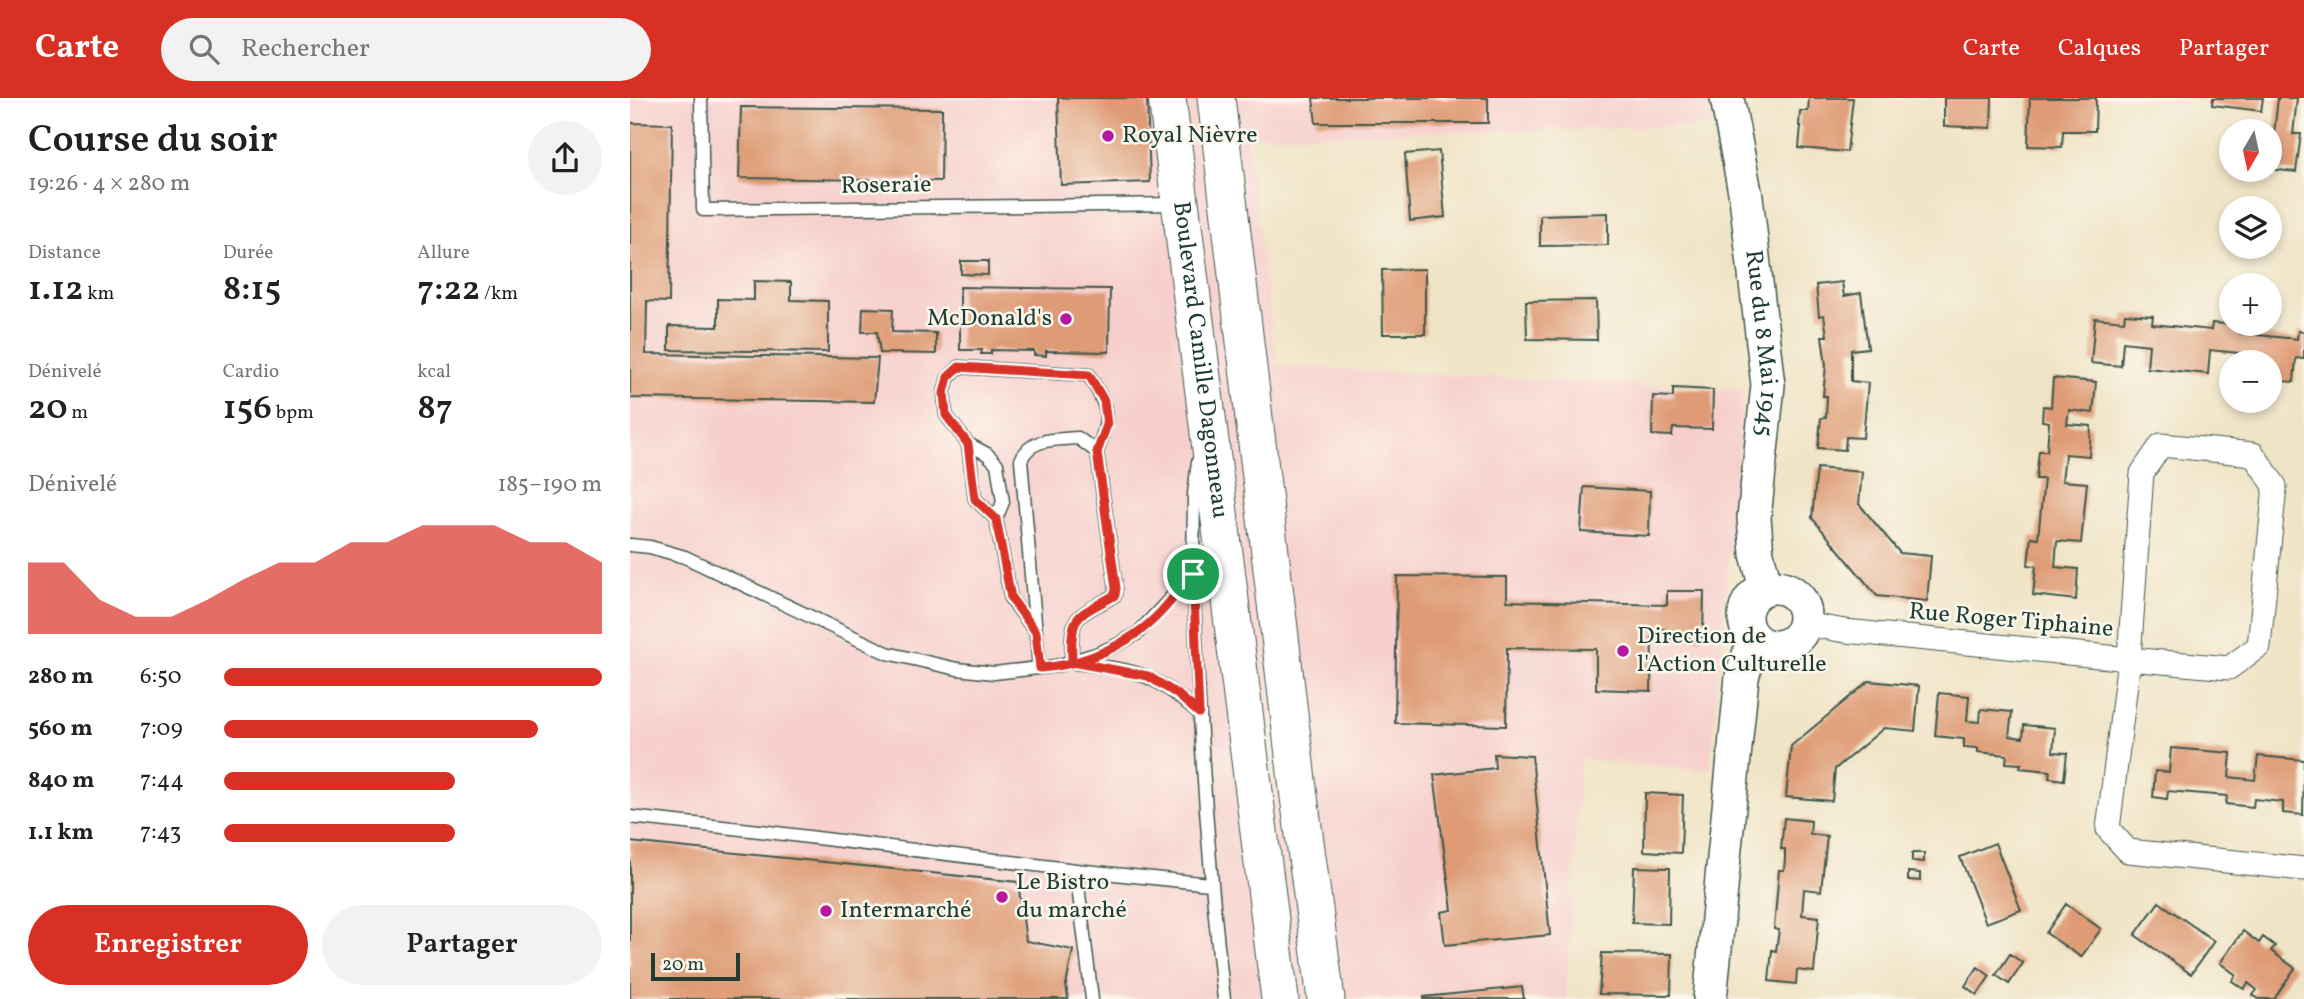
<!DOCTYPE html>
<html lang="fr">
<head>
<meta charset="utf-8">
<style>
	:root { --surface:#fff; --page:#f2f2f2; --text:#202124; --muted:#757577; --accent:#d93025 }
	body { margin:0; font-family:Vollkorn,serif; background:var(--page); color:var(--text); height:100vh; display:flex; flex-direction:column; font-size:26px; white-space:nowrap }
	* { box-sizing:border-box; margin:0 }
	p { font-size:23px; color:var(--muted) }
	.icon { flex:none; width:38px; height:38px; fill:none; stroke:currentColor; stroke-width:2; stroke-linecap:round; stroke-linejoin:round }
	.map { position:relative; flex:1; overflow:hidden }
	.details { display:flex; flex-direction:column; background:var(--surface); width:630px }
	.details>* { flex:none }
	.needle { width:46px; rotate:189deg }
	.controls { position:absolute; left:1589px; top:21px; display:grid; gap:14px }
	.controls a { display:grid; place-items:center; width:63px; height:63px; border-radius:50%; background:var(--surface); box-shadow:0 4px 10px #0003; font-size:35px }
	.scale { position:absolute; left:21px; bottom:18px; width:89px; box-sizing:border-box; padding-left:7px; border:4px solid #1f3d34; border-top:0; font-size:19px; line-height:24px; white-space:nowrap; color:#1f3d34; -webkit-text-stroke:5px #fbf7ec; paint-order:stroke }
	.pin { position:absolute; display:grid; place-items:center; width:60px; height:60px; color:#fff; margin:-30px; border:4px solid #fff; border-radius:50%; box-shadow:0 2px 7px #0007 }
	.round { display:grid; place-items:center; flex:none; width:74px; height:74px; border-radius:37px; background:var(--page) }
	.overview { display:flex; align-items:center; justify-content:space-between; height:119px; padding:0 28px }
	h1 { font-size:38px; font-weight:600; line-height:52px }
	.figures { display:grid; grid-template-columns:repeat(3,1fr); gap:10px; height:119px; padding:7px 28px }
	.figures div { display:grid; align-content:center }
	.figures b { font-size:35px; font-weight:600 }
	.figures small { font-size:19px; font-weight:400 }
	.figures p { font-size:19px }
	.chart { height:196px; padding:14px 28px }
	.chart p { display:flex; justify-content:space-between }
	.chart svg { width:100%; height:126px; margin-top:7px; fill:var(--accent); opacity:.7 }
	.cta { display:flex; gap:14px; margin-top:auto; padding:14px 28px }
	.cta a { flex:1; height:80px; border-radius:42px; background:var(--accent); color:#fff; font-size:28px; font-weight:600; line-height:80px; text-align:center }
	.cta a+a { background:var(--page); color:var(--text) }
	ul { padding:0 28px; list-style:none; font-size:23px }
	li { display:grid; grid-template-columns:112px 84px 1fr; align-items:center; height:52px }
	li i { height:18px; border-radius:9px; background:var(--accent) }
	header { display:flex; align-items:center; gap:42px; box-sizing:border-box; height:98px; padding:0 35px; background:var(--accent); color:#fff }
	header strong { font-size:33px }
	nav { display:flex; gap:38px; margin-inline-start:auto; font-size:24px }
	.search { width:490px; height:63px; background:var(--page); display:flex; align-items:center; gap:18px; box-sizing:border-box; padding:0 24px; border-radius:38px; color:var(--muted); font-size:26px }
	main { display:flex; flex:1; min-height:0 }
	.map>svg:first-child { display:block }
</style>
</head>
<body>
<header>
<strong>Carte</strong>
<div class="search"><svg class="icon" aria-label="search" viewBox="0 0 24 24"><circle cx="10" cy="10" r="6"/><path d="M15 15l6 6"/></svg>Rechercher</div>
<nav><a>Carte</a><a>Calques</a><a>Partager</a></nav>
</header>
<main>
<section class="details">
<div class="overview"><div><h1>Course du soir</h1><p>19:26 · 4 × 280 m</p></div><a class="round"><svg class="icon" aria-label="share" viewBox="0 0 24 24"><path d="M12 15V3M7 8l5-5 5 5M5 13v7h14v-7"/></svg></a></div>
<div class="figures">
<div><p>Distance</p><b>1.12<small> km</small></b></div>
<div><p>Durée</p><b>8:15</b></div>
<div><p>Allure</p><b>7:22<small> /km</small></b></div>
</div>
<div class="figures">
<div><p>Dénivelé</p><b>20<small> m</small></b></div>
<div><p>Cardio</p><b>156<small> bpm</small></b></div>
<div><p>kcal</p><b>87</b></div>
</div>
<div class="chart"><p><span>Dénivelé</span>185–190 m</p>
<svg viewBox="0 0 160 44" preserveAspectRatio="none"><path d="M0 44V19L10 19L20 32L30 38L40 38L50 32L60 25L70 19L80 19L90 12L100 12L110 6L120 6L130 6L140 12L150 12L160 19V44z"/></svg>
</div>
<ul>
<li><b>280 m</b>6:50<i style="width:100%"></i></li>
<li><b>560 m</b>7:09<i style="width:83%"></i></li>
<li><b>840 m</b>7:44<i style="width:61%"></i></li>
<li><b>1.1 km</b>7:43<i style="width:61%"></i></li>
</ul>
<div class="cta"><a>Enregistrer</a><a>Partager</a></div>
</section>
<div class="map">
<svg width="1674" height="901" viewBox="0 0 1674 901">
	<rect width="100%" height="100%" fill="#fbf7ec"/>
	<filter id="ink" filterUnits="userSpaceOnUse"><feTurbulence type="fractalNoise" baseFrequency=".0143" numOctaves="2"/><feDisplacementMap in="SourceGraphic" scale="14" xChannelSelector="R" yChannelSelector="G"/><feConvolveMatrix kernelMatrix="1 2 1 2 8 2 1 2 1" color-interpolation-filters="sRGB"/></filter>
	<filter id="wash" filterUnits="userSpaceOnUse"><feTurbulence type="fractalNoise" baseFrequency=".00686" numOctaves="4" result="noise"/><feDisplacementMap in="SourceGraphic" scale="28" xChannelSelector="R" yChannelSelector="G"/><feGaussianBlur stdDeviation="1.57" result="paint"/><feColorMatrix in="noise" values="0 0 0 0 0 0 0 0 0 0 0 0 0 0 0 0 0 1.4 0 .05"/><feComposite in="paint" operator="in"/></filter>
	<g filter="url(#wash)">
		<rect width="100%" height="100%" fill="#f0e4c6"/>
		<path fill="#f7d0cd" d="M 0,0 L 1080,0 L 1083,28 L 616,38 L 647,268 L 1114,293 L 1080,672 L 950,661 L 936,901 L 0,901 Z"/>
		<g id="blocks">
			<path fill="#de9b75" d="M 428,0 L 517,0 L 520,84 L 431,87 Z
				M 683,0 L 858,0 L 858,25 L 686,25 Z
				M 1179,0 L 1223,0 L 1217,54 L 1169,50 L 1171,28 L 1169,28 L 1170,13 L 1178,13 Z
				M 1314,0 L 1362,0 L 1361,30 L 1314,28 Z
				M 1400,0 L 1466,0 L 1465,33 L 1433,33 L 1432,49 L 1398,48 Z
				M 1583,0 L 1633,0 L 1631,13 L 1582,7 Z
				M 1648,0 L 1667,0 L 1663,36 L 1671,36 L 1666,74 L 1640,71 Z
				M 111,9 L 312,11 L 311,83 L 109,80 Z
				M 0,25 L 42,26 L 39,204 L 17,203 L 16,256 L 248,260 L 244,304 L 0,300 Z
				M 809,53 L 815,119 L 780,123 L 775,56 Z
				M 978,115 L 978,147 L 910,148 L 910,117 Z
				M 331,163 L 358,163 L 358,177 L 331,176 Z
				M 795,171 L 795,236 L 753,236 L 752,172 Z
				M 124,183 L 161,184 L 161,202 L 198,203 L 198,254 L 39,252 L 39,228 L 88,229 L 88,201 L 124,202 Z
				M 1212,184 L 1214,198 L 1231,195 L 1238,250 L 1221,252 L 1221,283 L 1238,285 L 1233,340 L 1216,339 L 1215,352 L 1188,350 L 1191,320 L 1196,319 L 1197,298 L 1193,298 L 1196,267 L 1192,238 L 1197,238 L 1194,217 L 1189,218 L 1186,187 Z
				M 330,189 L 480,191 L 479,254 L 416,253 L 416,258 L 404,257 L 404,253 L 361,252 L 361,256 L 351,256 L 352,252 L 330,252 Z
				M 966,202 L 967,242 L 897,241 L 896,203 Z
				M 233,210 L 263,211 L 262,234 L 306,235 L 306,256 L 250,255 L 247,234 L 232,234 Z
				M 1495,216 L 1523,218 L 1522,226 L 1581,232 L 1582,225 L 1610,227 L 1609,235 L 1667,241 L 1668,233 L 1674,234 L 1674,261 L 1666,260 L 1664,284 L 1640,282 L 1640,264 L 1607,264 L 1608,255 L 1580,252 L 1578,276 L 1517,270 L 1519,247 L 1493,244 L 1491,268 L 1461,265 L 1465,220 L 1494,223 Z
				M 1423,280 L 1466,284 L 1463,315 L 1439,312 L 1437,326 L 1461,328 L 1459,358 L 1435,356 L 1432,383 L 1457,385 L 1451,445 L 1427,443 L 1425,469 L 1448,471 L 1446,502 L 1403,497 L 1406,468 L 1398,467 L 1401,439 L 1408,440 L 1414,381 L 1406,381 L 1409,353 L 1417,353 L 1419,324 L 1412,323 L 1413,308 L 1421,309 Z
				M 1043,290 L 1083,292 L 1082,331 L 1043,330 L 1042,338 L 1022,337 L 1023,298 L 1043,299 Z
				M 1187,370 L 1232,374 L 1229,406 L 1270,455 L 1301,458 L 1297,503 L 1247,498 L 1182,420 Z
				M 954,389 L 1020,393 L 1019,438 L 951,434 Z
				M 767,478 L 877,479 L 877,503 L 1037,507 L 1037,493 L 1074,493 L 1073,540 L 1036,540 L 1036,531 L 1022,532 L 1021,593 L 966,591 L 966,551 L 877,550 L 876,628 L 765,625 Z
				M 1239,583 L 1289,588 L 1285,633 L 1254,630 L 1205,671 L 1202,703 L 1156,699 L 1161,648 Z
				M 1309,595 L 1339,598 L 1337,623 L 1350,624 L 1351,611 L 1382,614 L 1379,638 L 1393,640 L 1394,627 L 1425,630 L 1423,654 L 1437,655 L 1434,682 L 1419,680 L 1420,673 L 1390,670 L 1391,666 L 1376,665 L 1377,657 L 1348,654 L 1348,650 L 1334,649 L 1334,641 L 1305,638 Z
				M 1541,650 L 1601,655 L 1599,679 L 1625,682 L 1628,658 L 1674,662 L 1673,717 L 1653,715 L 1653,704 L 1624,701 L 1623,709 L 1596,706 L 1597,698 L 1538,693 L 1537,701 L 1523,699 L 1525,673 L 1539,674 Z
				M 864,656 L 902,658 L 920,837 L 815,847 L 811,814 L 822,812 L 804,677 L 865,670 Z
				M 1015,695 L 1053,697 L 1051,755 L 1014,753 Z
				M 1154,720 L 1181,723 L 1180,736 L 1197,738 L 1191,793 L 1174,791 L 1172,817 L 1189,819 L 1184,874 L 1167,872 L 1166,886 L 1139,883 L 1142,852 L 1146,853 L 1149,832 L 1144,831 L 1149,772 L 1154,772 L 1155,761 L 1155,751 L 1151,751 Z
				M 0,744 L 388,784 L 396,843 L 443,852 L 436,887 L 438,901 L 0,901 Z
				M 1365,745 L 1391,812 L 1356,825 L 1330,759 Z
				M 1282,755 L 1294,755 L 1294,764 L 1282,763 Z
				M 1004,769 L 1040,770 L 1039,826 L 1002,825 Z
				M 1278,774 L 1290,775 L 1290,783 L 1278,782 Z
				M 1529,804 L 1584,843 L 1561,876 L 1505,837 Z
				M 1436,806 L 1471,831 L 1451,859 L 1416,835 Z
				M 1613,833 L 1629,845 L 1633,839 L 1645,848 L 1641,853 L 1665,870 L 1644,901 L 1629,901 L 1623,897 L 1627,892 L 1618,885 L 1614,891 L 1602,883 L 1606,877 L 1590,865 Z
				M 972,855 L 1042,856 L 1041,897 L 969,896 Z
				M 1380,856 L 1393,865 L 1379,886 L 1366,877 Z
				M 1348,869 L 1360,878 L 1347,897 L 1335,888 Z
				M 892,889 L 894,901 L 794,901 L 794,899 Z"/>
		</g>
	</g>
	<g filter="url(#ink)">
		<use href="#blocks" fill-opacity="0" stroke="#3e564a" stroke-width="2"/>
		<g fill="none" stroke-linecap="round" stroke-linejoin="round">
			<g stroke="#3e564a" stroke-width="15">
				<path id="lane" d="M 71,0 L 73,112 L 549,106
					M 338,346 L 345,401 L 366,421
					M 0,447 L 20,449 L 55,459 L 257,555 L 327,571 L 364,575 L 426,568 L 466,556 L 485,548 L 508,535 L 563,476 L 564,396 L 568,363
					M 563,476 C 569,618 577,759 594,901
					M 406,534 L 381,501 L 366,421 L 373,404 L 367,366 L 357,356 L 338,346 L 316,317 L 314,295 L 318,280 L 329,269 L 459,277 C 479,312 481,316 467,354
					M 446,565 C 507,573 521,573 569,615
					M 409,570 L 391,362 C 401,339 425,342 448,340 L 467,354 L 486,490 L 485,497 C 446,521 440,513 442,564
					M 0,719 L 130,733 L 446,772 L 462,901
					M 446,772 L 580,786"/>
			</g>
			<g stroke="#3e564a" stroke-width="25">
				<path id="street" d="M 1531,347 L 1623,356 L 1645,388 L 1629,548 L 1599,570 L 1499,561 L 1512,375 Z
					M 1175,526 L 1215,533 L 1499,561 L 1478,731 L 1498,753 L 1674,771"/>
			</g>
			<g stroke="#3e564a" stroke-width="36">
				<g id="secondary">
					<path id="s1" d="M 1097,0 L 1116,99 L 1138,287 L 1124,420 L 1127,456 L 1136,490"/>
					<circle cx="1145" cy="519" r="30"/>
					<path d="M 1080,901 L 1112,579 L 1124,541"/>
				</g>
			</g>
			<g stroke="#3e564a" stroke-width="39">
				<g id="primary">
					<path id="s2" d="M 537,0 L 650,901"/>
					<path d="M 586,0 L 669,699 L 696,901"/>
				</g>
			</g>
			<use href="#lane" stroke="#fff" stroke-width="12"/>
			<use href="#street" stroke="#fff" stroke-width="23"/>
			<use href="#secondary" stroke="#fff" stroke-width="33"/>
			<use href="#primary" stroke="#fff" stroke-width="37"/>
		</g>
	</g>
	<g fill="none" stroke-linecap="round" stroke-linejoin="round" filter="url(#ink)">
		<g stroke="#fff" stroke-width="14">
			<path id="route" d="M 563,476 L 569,615 L 547,596 L 518,578 L 442,564 C 440,514 446,520 485,497 L 486,490 L 467,354 L 477,327 L 474,303 L 459,277 L 329,269 L 318,279 L 314,295 L 316,317 L 338,346 L 345,401 L 366,421 L 381,500 L 406,534 L 410,570 C 443,568 479,555 507,535 C 529,520 546,496 563,476"/>
		</g>
		<use href="#route" stroke="#d93025" stroke-width="9"/>
	</g>
	<g fill="#b5179e" stroke="#fbf7ec" stroke-width="2.5">
		<circle cx="478" cy="38" r="7"/>
		<circle cx="436" cy="221" r="7"/>
		<circle cx="993" cy="553" r="7"/>
		<circle cx="372" cy="799" r="7"/>
		<circle cx="196" cy="813" r="7"/>
	</g>
	<g text-anchor="middle" dominant-baseline="central" stroke-width="5" stroke-linejoin="round" paint-order="stroke">
		<g font-size="24" fill="#1f3d34" stroke="#fbf7ec" text-anchor="start">
			<text x="492" y="38">Royal Nièvre</text>
			<text x="422" y="221" text-anchor="end">McDonald's</text>
			<text x="1007" y="539">Direction de<tspan x="1007" dy="28">l'Action Culturelle</tspan></text>
			<text x="386" y="785">Le Bistro<tspan x="386" dy="28">du marché</tspan></text>
			<text x="210" y="813">Intermarché</text>
		</g>
		<g font-size="24" fill="#1f3d34" stroke="#fbf7ec">
			<text transform="translate(256 88) rotate(-1)">Roseraie</text>
			<text stroke="none"><textPath href="#s1" startOffset="248">Rue du 8 Mai 1945</textPath></text>
			<text stroke="none"><textPath href="#s2" startOffset="264">Boulevard Camille Dagonneau</textPath></text>
			<text transform="translate(1381 523) rotate(5)">Rue Roger Tiphaine</text>
		</g>
	</g>
</svg>
<div class="controls">
<a><svg class="needle" viewBox="-14 -14 28 28"><path d="M0-13l5 13h-10z" fill="#e53935"/><path d="M0 13l5-13h-10z" fill="#757577"/></svg></a>
<a><svg class="icon" aria-label="layers" viewBox="0 0 24 24"><path d="M12 4l9 5-9 5-9-5zM3 14l9 5 9-5"/></svg></a>
<a>+</a>
<a>−</a>
</div>
<div class="scale">20 m</div>
<div class="pin" style="left:563px;top:476px;background:#1e9e55"><svg class="icon" aria-label="arrive" viewBox="0 0 24 24"><path d="M6 21V4h12l-3 4 3 4H6"/></svg></div>
</div>
</main>
</body>
</html>
